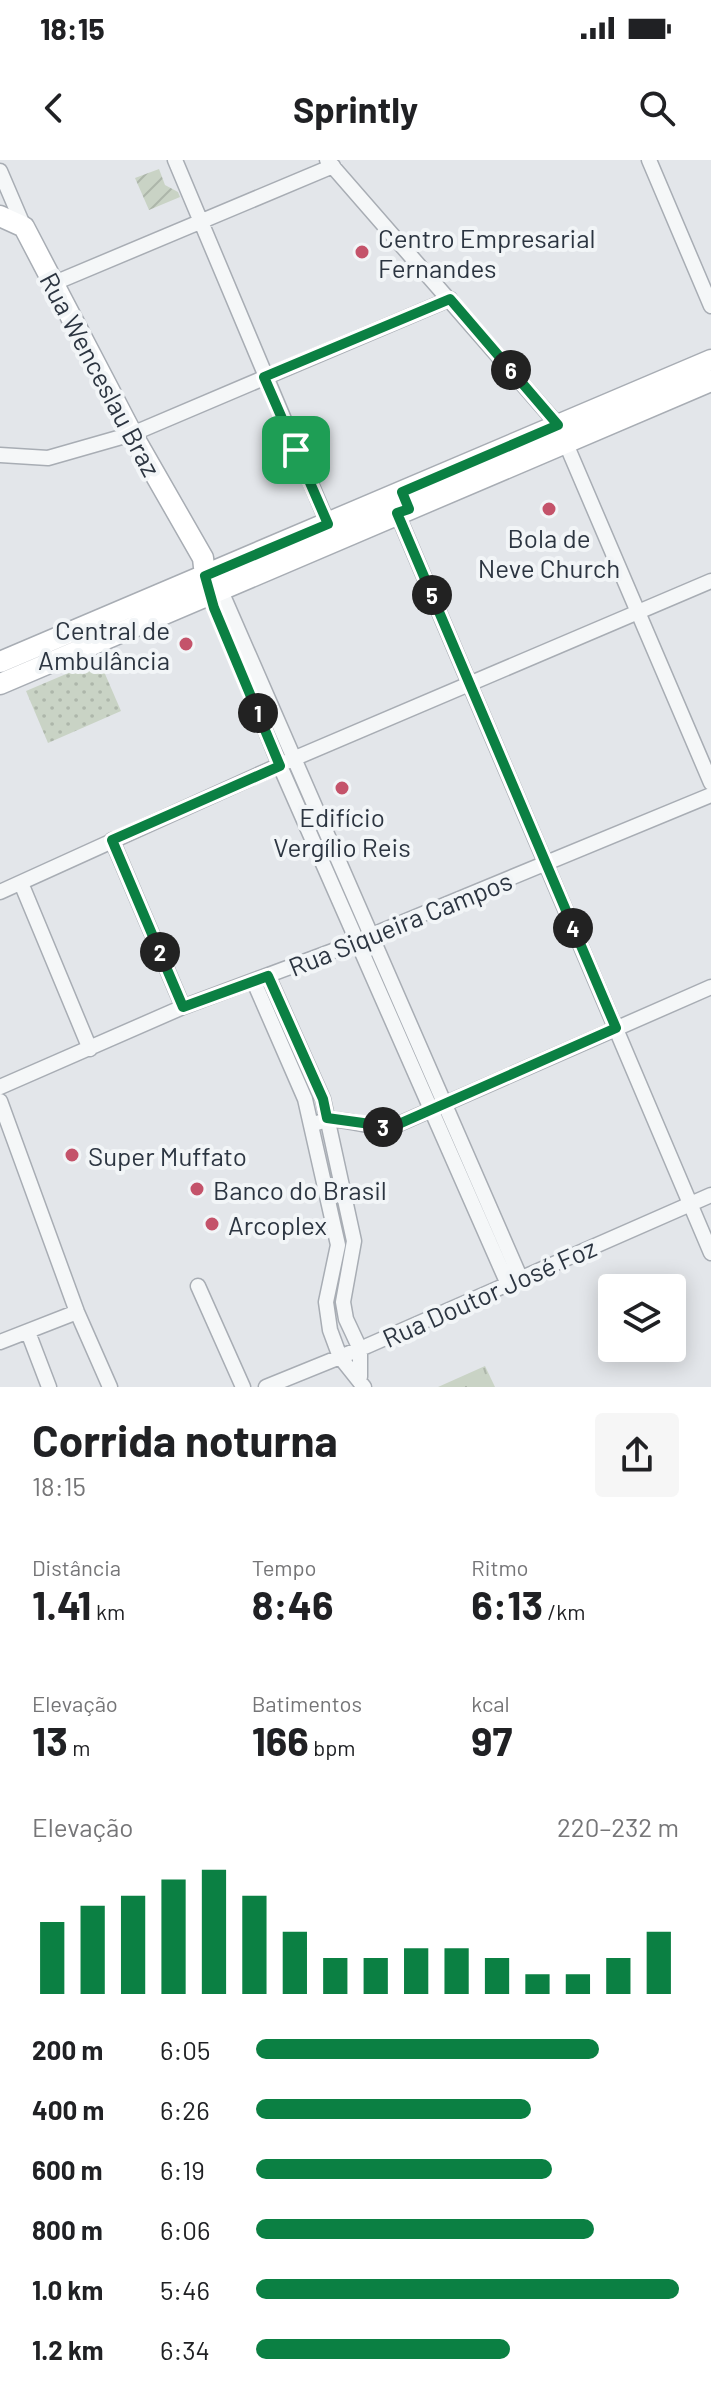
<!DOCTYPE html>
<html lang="pt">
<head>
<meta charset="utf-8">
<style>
	:root { --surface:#fff; --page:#f6f6f6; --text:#202124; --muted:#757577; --accent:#0b8043 }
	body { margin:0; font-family:Barlow,sans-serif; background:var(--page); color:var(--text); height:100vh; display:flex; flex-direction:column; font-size:30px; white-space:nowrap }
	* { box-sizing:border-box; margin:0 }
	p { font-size:26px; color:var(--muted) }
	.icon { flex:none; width:44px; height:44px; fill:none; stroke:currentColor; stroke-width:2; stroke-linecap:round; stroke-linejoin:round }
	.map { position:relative; height:1227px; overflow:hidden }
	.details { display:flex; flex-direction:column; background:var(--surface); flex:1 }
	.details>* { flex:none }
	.tools { position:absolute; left:598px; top:1114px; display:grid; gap:16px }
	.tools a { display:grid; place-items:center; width:88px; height:88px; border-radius:8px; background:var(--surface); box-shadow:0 4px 20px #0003; font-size:40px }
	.pin { position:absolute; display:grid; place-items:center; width:68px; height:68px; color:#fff; margin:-34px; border-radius:16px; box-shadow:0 4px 12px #0006 }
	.km { position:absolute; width:40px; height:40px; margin:-20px; border-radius:50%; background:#222; color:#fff; font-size:22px; line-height:40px; text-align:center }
	.round { display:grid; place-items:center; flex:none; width:84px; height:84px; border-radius:8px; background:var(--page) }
	.overview { display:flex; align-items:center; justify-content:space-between; height:136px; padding:0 32px }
	h1 { font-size:44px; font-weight:700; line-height:60px }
	.stats { display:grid; grid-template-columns:repeat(3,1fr); gap:12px; height:136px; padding:8px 32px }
	.stats div { display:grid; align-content:center }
	.stats b { font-size:40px; font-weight:700 }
	.stats small { font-size:22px; font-weight:400 }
	.stats p { font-size:22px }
	.chart { height:224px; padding:16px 32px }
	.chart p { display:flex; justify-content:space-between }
	.chart svg { width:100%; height:144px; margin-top:8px; stroke:var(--accent); stroke-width:6 }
	ul { padding:0 32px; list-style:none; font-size:26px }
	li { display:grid; grid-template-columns:128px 96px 1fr; align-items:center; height:60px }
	li i { height:20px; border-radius:10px; background:var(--accent) }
	.status { display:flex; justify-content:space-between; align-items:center; height:56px; padding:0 40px; background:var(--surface); direction:ltr }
	.status svg { height:22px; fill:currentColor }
	header { display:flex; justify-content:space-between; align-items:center; height:104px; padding:0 32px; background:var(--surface); font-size:36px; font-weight:700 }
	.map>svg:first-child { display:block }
</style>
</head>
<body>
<div class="status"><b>18:15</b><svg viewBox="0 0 49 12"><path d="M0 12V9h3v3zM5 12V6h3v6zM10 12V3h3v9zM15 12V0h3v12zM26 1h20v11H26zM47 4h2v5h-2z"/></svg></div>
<header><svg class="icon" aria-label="back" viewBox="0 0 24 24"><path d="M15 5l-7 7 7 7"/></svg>Sprintly<svg class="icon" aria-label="search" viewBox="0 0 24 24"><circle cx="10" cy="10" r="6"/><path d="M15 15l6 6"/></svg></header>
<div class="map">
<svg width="711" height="1227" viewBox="0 0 711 1227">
	<defs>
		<pattern id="grass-dots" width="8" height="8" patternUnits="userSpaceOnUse" patternTransform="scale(2)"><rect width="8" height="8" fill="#c9d3c5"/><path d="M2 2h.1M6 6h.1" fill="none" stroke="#adb6aa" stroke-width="1.8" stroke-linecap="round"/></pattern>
		<pattern id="park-tufts" width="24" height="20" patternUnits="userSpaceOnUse" patternTransform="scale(2)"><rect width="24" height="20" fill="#c9d3c5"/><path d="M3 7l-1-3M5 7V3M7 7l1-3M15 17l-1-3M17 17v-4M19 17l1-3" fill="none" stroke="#adb6aa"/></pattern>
		<pattern id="garden-furrows" width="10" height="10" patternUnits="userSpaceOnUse" patternTransform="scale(2)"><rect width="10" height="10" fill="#c9d3c5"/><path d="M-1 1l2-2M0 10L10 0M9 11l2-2" fill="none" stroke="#adb6aa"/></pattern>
	</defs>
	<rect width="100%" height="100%" fill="#e3e6ea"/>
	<path fill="url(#grass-dots)" d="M 99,500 L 121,551 L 48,583 L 26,531 Z"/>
	<path fill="url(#park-tufts)" d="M 485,1206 L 495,1227 L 438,1227 Z"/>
	<path fill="url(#garden-furrows)" d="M 159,9 L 165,25 L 178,32 L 180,37 L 149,50 L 135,18 Z"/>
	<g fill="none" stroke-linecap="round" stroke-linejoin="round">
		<g stroke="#a8adb4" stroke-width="17">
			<path id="street" d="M 175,0 L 328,364
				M 327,0 L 558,265 L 711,623
				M 649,0 L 711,146
				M 0,11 L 24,67
				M 52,124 L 333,6
				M 0,295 L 48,298 L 132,274 L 450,139
				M 397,353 L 711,1093
				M 218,424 L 520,1117
				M 208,428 L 280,606 L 507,1122
				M 112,680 L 183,847
				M 21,723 L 90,889
				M 0,732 L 293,599 L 711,421
				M 268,816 L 323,939 L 354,1081 L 343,1142 L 346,1159 L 360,1189 L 360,1217
				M 254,822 L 305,939 L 338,1085 L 326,1142 L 330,1170 L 340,1197 L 364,1227
				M 0,927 L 183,847 L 338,789 L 711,635
				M 0,941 L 77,1152 L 110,1227
				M 312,965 C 339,952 363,969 392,967 L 711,827
				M 198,1126 L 243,1227
				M 28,1172 L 49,1227
				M 0,1182 L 77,1152
				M 266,1227 L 367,1186 L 711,1035"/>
		</g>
		<g stroke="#a8adb4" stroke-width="23">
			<path id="secondary" d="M 0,56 L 24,67 L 132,274 L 203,398 L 205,416
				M 0,502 L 711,200
				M 0,524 L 711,221"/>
		</g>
		<use href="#street" stroke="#f5f7f8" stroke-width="14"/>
		<use href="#secondary" stroke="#fff" stroke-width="20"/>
	</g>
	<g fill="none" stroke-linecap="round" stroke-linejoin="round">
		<g stroke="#fff" stroke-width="16">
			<path id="route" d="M 450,139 L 558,265 L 402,332 L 409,349 L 397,353 L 616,868 L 392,967 L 327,958 L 323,939 L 268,816 L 183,847 L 112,680 L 280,606 L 214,448 L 205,416 L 328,364 L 264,217 Z"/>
		</g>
		<use href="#route" stroke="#0b8043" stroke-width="10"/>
	</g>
	<g fill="#c4536a" stroke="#f2f5f7" stroke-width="3">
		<circle cx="362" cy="92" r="8"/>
		<circle cx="549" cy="349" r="8"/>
		<circle cx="186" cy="484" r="8"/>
		<circle cx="342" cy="628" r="8"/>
		<circle cx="72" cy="995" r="8"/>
		<circle cx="197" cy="1029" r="8"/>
		<circle cx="212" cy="1064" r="8"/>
	</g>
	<g text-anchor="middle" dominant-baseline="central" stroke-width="8" stroke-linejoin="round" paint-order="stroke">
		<g font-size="26" fill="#2c3541" stroke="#f2f5f7" text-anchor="start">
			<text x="378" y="77">Centro Empresarial<tspan x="378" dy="30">Fernandes</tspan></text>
			<text x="549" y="377" text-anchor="middle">Bola de<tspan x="549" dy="30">Neve Church</tspan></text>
			<text x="170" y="469" text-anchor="end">Central de<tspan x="170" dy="30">Ambulância</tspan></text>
			<text x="342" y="656" text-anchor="middle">Edifício<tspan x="342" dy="30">Vergílio Reis</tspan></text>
			<text x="88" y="995">Super Muffato</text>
			<text x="213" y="1029">Banco do Brasil</text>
			<text x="228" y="1064">Arcoplex</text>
		</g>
		<g font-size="26" fill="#2c3541" stroke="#f2f5f7">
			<text transform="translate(101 214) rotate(62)">Rua Wenceslau Braz</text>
			<text transform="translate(400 763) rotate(-22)">Rua Siqueira Campos</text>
			<text transform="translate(489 1132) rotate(-24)">Rua Doutor José Foz</text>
		</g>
	</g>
</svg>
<div class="tools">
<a><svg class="icon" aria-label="layers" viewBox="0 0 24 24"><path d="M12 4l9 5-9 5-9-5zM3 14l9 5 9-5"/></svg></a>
</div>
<div class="pin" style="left:296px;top:290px;background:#1e9e55"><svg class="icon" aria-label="arrive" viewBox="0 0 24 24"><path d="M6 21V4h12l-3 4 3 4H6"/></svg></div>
<b class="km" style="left:258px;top:553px">1</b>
<b class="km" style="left:160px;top:792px">2</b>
<b class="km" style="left:383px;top:967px">3</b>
<b class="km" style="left:573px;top:768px">4</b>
<b class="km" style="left:432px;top:435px">5</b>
<b class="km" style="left:511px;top:210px">6</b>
</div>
<section class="details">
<div class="overview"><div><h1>Corrida noturna</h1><p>18:15</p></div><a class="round"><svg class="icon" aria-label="share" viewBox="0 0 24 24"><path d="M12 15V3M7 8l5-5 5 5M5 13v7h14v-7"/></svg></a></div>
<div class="stats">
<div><p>Distância</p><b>1.41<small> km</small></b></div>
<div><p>Tempo</p><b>8:46</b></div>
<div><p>Ritmo</p><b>6:13<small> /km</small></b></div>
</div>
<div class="stats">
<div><p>Elevação</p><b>13<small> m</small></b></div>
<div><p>Batimentos</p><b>166<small> bpm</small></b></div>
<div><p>kcal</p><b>97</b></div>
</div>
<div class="chart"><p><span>Elevação</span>220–232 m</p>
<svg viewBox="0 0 160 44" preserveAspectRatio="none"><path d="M5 44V22M15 44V17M25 44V14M35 44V9M45 44V6M55 44V14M65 44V25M75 44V33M85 44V33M95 44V30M105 44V30M115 44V33M125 44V38M135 44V38M145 44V33M155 44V25"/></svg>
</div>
<ul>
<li><b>200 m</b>6:05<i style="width:81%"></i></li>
<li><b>400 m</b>6:26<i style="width:65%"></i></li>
<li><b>600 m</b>6:19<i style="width:70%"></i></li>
<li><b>800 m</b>6:06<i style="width:80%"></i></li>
<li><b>1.0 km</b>5:46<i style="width:100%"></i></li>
<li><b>1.2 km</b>6:34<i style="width:60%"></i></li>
</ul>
</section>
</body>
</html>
